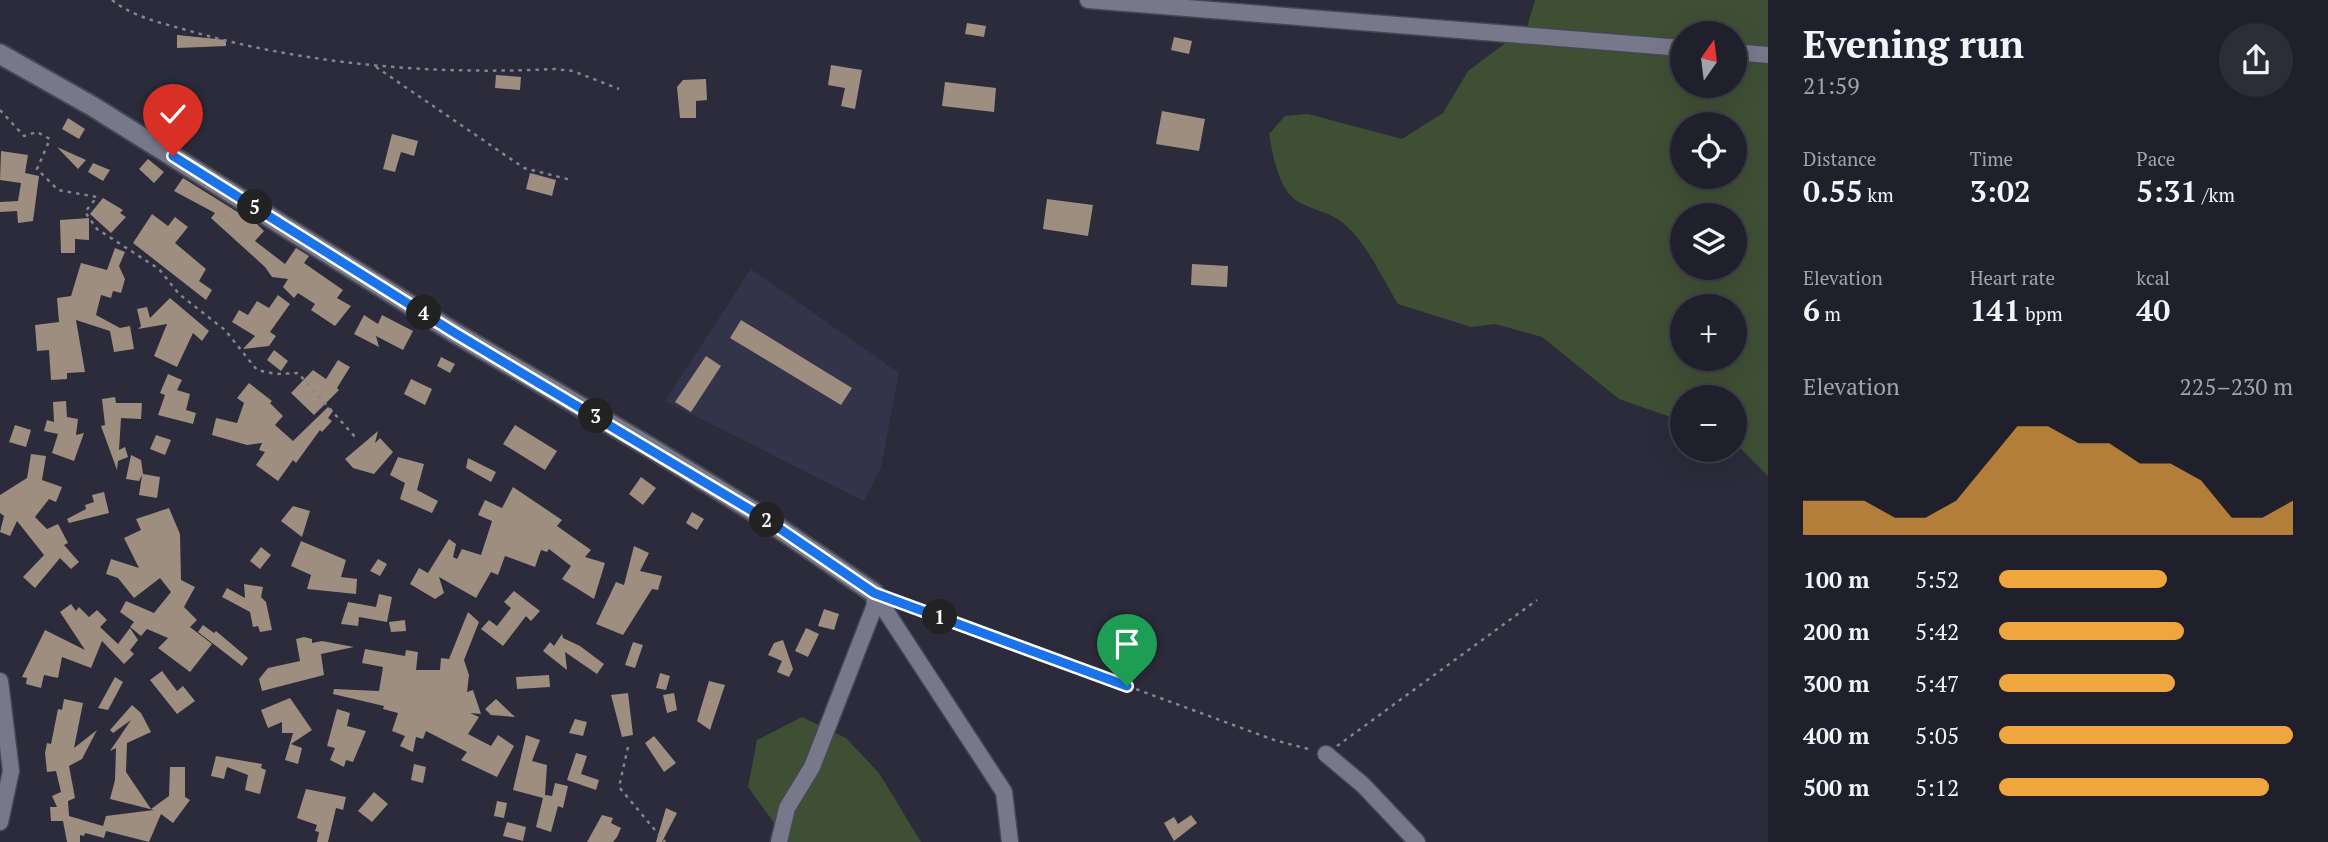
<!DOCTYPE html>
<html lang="en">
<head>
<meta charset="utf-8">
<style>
	:root { --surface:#20202c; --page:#2d2d38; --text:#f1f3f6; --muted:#a2a3a9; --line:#3d3e48; --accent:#f0a63f }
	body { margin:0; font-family:"PT Serif",serif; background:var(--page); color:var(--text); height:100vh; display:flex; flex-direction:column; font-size:26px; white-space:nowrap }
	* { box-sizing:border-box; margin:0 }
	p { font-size:23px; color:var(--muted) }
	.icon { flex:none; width:38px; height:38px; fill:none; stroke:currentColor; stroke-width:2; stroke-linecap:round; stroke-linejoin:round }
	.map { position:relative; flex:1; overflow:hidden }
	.side { display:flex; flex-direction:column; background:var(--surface); width:560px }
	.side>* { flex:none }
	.needle { width:46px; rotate:14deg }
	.controls { position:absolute; left:1670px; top:21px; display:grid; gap:14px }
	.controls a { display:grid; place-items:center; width:77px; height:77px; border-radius:50%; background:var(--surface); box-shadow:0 7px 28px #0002,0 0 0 2px var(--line); font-size:35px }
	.pin { position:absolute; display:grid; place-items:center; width:60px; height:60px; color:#fff; margin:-72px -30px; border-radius:50% 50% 50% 0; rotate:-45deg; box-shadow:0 0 7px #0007 }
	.pin .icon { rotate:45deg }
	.km { position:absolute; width:35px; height:35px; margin:-18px; border-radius:50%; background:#222; color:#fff; font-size:19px; line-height:35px; text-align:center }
	.round { display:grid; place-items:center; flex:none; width:74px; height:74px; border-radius:37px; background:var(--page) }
	.head { display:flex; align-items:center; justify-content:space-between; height:119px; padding:0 35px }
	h1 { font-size:38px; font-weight:700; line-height:52px }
	.metrics { display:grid; grid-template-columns:repeat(3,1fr); gap:10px; height:119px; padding:7px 35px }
	.metrics div { display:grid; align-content:center }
	.metrics b { font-size:30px; font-weight:700 }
	.metrics small { font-size:19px; font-weight:400 }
	.metrics p { font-size:19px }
	.chart { height:196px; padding:14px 35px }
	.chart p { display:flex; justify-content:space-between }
	.chart svg { width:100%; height:126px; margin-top:7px; fill:var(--accent); opacity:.7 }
	ul { padding:0 35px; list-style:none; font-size:23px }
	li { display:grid; grid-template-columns:112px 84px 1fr; align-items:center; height:52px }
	li i { height:18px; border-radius:9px; background:var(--accent) }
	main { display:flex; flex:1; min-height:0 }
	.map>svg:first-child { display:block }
</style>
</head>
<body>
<main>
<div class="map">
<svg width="1768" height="842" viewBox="0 0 1768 842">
	<rect width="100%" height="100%" fill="#2b2b3b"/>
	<path fill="#33344a" d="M 751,269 L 899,373 L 881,467 L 864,501 L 665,401 Z"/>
	<path fill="#3f4f34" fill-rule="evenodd" d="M 1535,0 L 1768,0 L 1768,476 L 1734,442 L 1734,397 L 1682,397 L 1682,421 L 1619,399 L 1542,337 L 1495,324 L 1471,327 L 1398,304 C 1382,278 1367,243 1343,223 C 1332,213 1312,210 1299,202 C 1278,191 1273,154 1269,134 L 1285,116 L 1308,114 L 1402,139 L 1443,113 L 1468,71 L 1527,27 ZM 1682,33 L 1734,33 L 1734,86 L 1682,86 ZM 1682,124 L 1734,124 L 1734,177 L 1682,177 ZM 1682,215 L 1734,215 L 1734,268 L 1682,268 ZM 1682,306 L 1734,306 L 1734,359 L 1682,359 Z
		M 802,717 L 846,738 L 879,773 L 921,842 L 788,842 L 748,787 L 757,740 Z"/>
	<path fill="#9d8e7f" d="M 967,23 L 986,26 L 984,37 L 965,34 Z
		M 177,35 L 226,40 L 226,46 L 177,48 Z
		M 1174,37 L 1192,41 L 1189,54 L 1171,50 Z
		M 831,65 L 862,70 L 855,109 L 841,106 L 845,88 L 828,85 Z
		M 496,75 L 521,77 L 520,90 L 495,88 Z
		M 706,79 L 707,100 L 696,101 L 696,118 L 680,118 L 677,87 L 683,80 Z
		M 945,82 L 996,88 L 994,112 L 942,106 Z
		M 1162,111 L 1205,119 L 1199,151 L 1156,144 Z
		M 68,118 L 85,129 L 79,139 L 62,129 Z
		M 392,134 L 418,141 L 414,156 L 401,152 L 395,172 L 383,169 Z
		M 57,147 L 86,160 L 78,169 Z
		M 1,151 L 28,155 L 25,173 L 39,176 L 33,221 L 18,223 L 17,211 L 0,212 L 0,202 L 18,201 L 21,183 L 0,180 Z
		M 148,159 L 164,172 L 154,183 L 139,169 Z
		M 93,163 L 110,170 L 103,181 L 88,172 Z
		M 530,173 L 556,180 L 552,196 L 526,189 Z
		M 183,178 L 257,224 L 264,231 L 255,241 L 285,264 L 296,248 L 309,256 L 304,263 L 343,290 L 337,298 L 351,306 L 335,326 L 311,310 L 315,304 L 298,293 L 294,298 L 283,287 L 288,279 L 272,277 L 265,267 L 211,218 L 215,213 L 174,191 Z
		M 103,198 L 123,210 L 120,213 L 126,217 L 111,233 L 90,214 Z
		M 1047,199 L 1093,205 L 1088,236 L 1043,229 Z
		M 152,214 L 168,226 L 175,217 L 188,227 L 175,243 L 206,269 L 199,281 L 212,290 L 206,300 L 133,243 Z
		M 89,218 L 89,240 L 75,239 L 75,253 L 61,253 L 60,220 Z
		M 115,248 L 125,252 L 119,266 L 125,279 L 121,293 L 113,291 L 111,298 L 101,295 L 96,315 L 120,328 L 130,326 L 134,349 L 114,352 L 110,331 L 76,320 L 85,372 L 67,373 L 67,379 L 51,380 L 49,350 L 37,351 L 35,325 L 59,322 L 57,298 L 71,296 L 81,263 L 107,270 Z
		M 1192,264 L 1228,266 L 1227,287 L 1191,285 Z
		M 278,295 L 290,304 L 270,332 L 276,336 L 269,346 L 243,349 L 255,336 L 232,322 L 239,310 L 248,315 L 257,301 L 269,308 Z
		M 170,298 L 209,331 L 202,341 L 193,333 L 177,367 L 154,356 L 167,324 L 138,329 L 141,326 L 137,309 L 147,307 L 150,318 Z
		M 364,315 L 378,324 L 382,315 L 413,331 L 403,350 L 376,336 L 379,347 L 354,334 Z
		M 741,320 L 852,388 L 841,405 L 730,338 Z
		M 274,350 L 288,361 L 281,371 L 267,360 Z
		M 706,356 L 721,366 L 691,412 L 675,402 Z
		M 441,357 L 455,364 L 450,373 L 437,366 Z
		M 338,360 L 350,367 L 337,388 L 339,390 L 314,415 L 291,393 L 313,370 L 326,379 Z
		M 168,374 L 182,380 L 177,390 L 190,394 L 186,410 L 196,413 L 193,424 L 158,415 L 165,395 L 160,393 Z
		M 411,379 L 432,389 L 425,405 L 404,394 Z
		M 249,383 L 272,401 L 270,403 L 283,416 L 275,425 L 293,441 L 328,407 L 333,411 L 328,418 L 332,421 L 322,432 L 320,430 L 296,463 L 293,460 L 278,481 L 256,465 L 265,452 L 259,450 L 262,443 L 247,445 L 212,435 L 216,418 L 237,423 L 244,403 L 237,398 Z
		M 115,397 L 116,403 L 142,403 L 141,419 L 121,418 L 119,450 L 125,447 L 128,457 L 118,461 L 117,470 L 101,426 L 105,425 L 102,399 Z
		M 66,401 L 67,417 L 78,419 L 76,435 L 84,433 L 74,461 L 52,453 L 58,434 L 44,431 L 47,420 L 54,422 L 53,402 Z
		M 15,425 L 31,430 L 26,447 L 9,442 Z
		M 515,425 L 557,451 L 545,470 L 503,444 Z
		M 378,431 L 375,443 L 380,438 L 393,452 L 374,474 L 353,468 L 345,459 Z
		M 156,435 L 171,440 L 165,455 L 150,449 Z
		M 31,454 L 46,456 L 42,480 L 62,487 L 56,502 L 49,499 L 35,517 L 47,529 L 58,524 L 68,543 L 64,545 L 79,562 L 71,569 L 60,558 L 35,588 L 23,577 L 44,555 L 17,521 L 10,536 L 0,532 L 4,516 L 0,513 L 0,495 L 27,478 Z
		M 131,455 L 141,460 L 143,474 L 160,477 L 157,498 L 139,495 L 142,475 L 139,481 L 126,479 Z
		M 398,457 L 424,464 L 417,490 L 438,501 L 432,513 L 400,499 L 405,483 L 390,475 Z
		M 468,458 L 496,472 L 491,482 L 466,468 Z
		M 641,477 L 656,488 L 643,505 L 629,494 Z
		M 513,487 L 562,520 L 557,526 L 591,550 L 585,557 L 605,563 L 594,599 L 562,579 L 571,566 L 549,549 L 547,552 L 541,550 L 535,567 L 505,556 L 498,575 L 491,572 L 476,598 L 439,577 L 444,593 L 435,599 L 410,584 L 419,568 L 428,573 L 449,539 L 456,544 L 453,557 L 457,559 L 462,549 L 481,555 L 492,521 L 478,515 L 485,500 L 502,508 Z
		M 104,492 L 109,513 L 69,523 L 67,519 L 86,509 L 85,505 L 94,502 L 92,495 Z
		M 293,506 L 310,511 L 302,537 L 281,521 Z
		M 169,508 L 180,534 L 181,580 L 195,587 L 184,607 L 197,620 L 190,627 L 212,644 L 190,672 L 158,648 L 168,638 L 147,629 L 141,636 L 130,627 L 134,622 L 120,612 L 126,601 L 154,613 L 171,592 L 160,578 L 134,598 L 118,578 L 106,574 L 111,559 L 139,568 L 124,538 L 141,530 L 136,519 Z
		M 692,512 L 704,519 L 697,530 L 686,523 Z
		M 301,541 L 346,560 L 341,577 L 357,579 L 356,594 L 307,589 L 311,575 L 291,566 Z
		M 634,546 L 649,553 L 640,571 L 662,576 L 658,590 L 652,589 L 623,635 L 596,624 L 616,582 L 624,585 Z
		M 261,547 L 271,555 L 260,569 L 250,561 Z
		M 378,559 L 387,564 L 380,576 L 370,571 Z
		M 244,584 L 263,587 L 261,597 L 266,602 L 272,630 L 260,632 L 258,626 L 253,627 L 250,612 L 222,597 L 227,588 L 245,598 Z
		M 514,591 L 540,611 L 531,621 L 526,616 L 503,646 L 481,629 L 489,620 L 497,626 L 511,608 L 504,602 Z
		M 379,594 L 392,597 L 387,622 L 359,617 L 358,626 L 341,624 L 348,602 L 376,607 Z
		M 71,604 L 76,611 L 79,607 L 89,617 L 97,610 L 107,620 L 100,627 L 118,644 L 130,628 L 138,640 L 130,650 L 134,654 L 124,664 L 102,641 L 91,668 L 62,657 L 58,678 L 44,675 L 41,688 L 26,684 L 27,678 L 22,677 L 45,630 L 85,650 L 60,612 Z
		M 824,609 L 839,614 L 834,630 L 818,626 Z
		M 468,612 L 479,622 L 464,660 L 469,675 L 467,692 L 473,690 L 481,714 L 470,713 L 479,717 L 468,734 L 491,746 L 498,735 L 514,746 L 497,777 L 461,760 L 467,752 L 426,731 L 423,739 L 416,737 L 413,752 L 400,746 L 405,736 L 392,731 L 398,713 L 383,709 L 384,706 L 333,694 L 334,689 L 379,691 L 383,667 L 362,663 L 365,649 L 405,656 L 406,650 L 418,652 L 416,670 L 440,670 L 441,658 L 449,659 Z
		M 405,620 L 406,631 L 391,632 L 389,622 Z
		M 203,625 L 214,633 L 216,631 L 248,658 L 242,666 L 198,632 Z
		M 806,628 L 819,634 L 808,657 L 795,651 Z
		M 562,634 L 563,638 L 580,646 L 604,664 L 597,674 L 565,652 L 567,670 L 543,651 L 550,642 L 554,646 Z
		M 304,637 L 312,639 L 312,643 L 322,641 L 354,647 L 321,654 L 324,675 L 262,691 L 259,679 L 268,668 L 300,661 L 296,639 Z
		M 783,640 L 793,669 L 789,677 L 777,672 L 782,661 L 768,655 L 774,643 Z
		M 633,642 L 643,645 L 635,668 L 625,665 Z
		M 162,671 L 177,691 L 183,686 L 195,701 L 177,714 L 150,680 Z
		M 660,673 L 670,676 L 666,690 L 656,688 Z
		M 549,675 L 550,687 L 517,689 L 516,677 Z
		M 115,677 L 123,682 L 108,710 L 98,708 Z
		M 709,681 L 725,685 L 710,730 L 697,721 Z
		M 628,693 L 633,735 L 622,737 L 611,695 Z
		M 674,693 L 677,710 L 667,713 L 663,695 Z
		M 290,698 L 312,730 L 291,744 L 302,748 L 298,764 L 285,760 L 293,733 L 282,733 L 282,722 L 268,728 L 261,710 Z
		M 64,699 L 83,703 L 74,748 L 97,730 L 82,759 L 69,766 L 75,798 L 68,801 L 69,816 L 103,826 L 106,816 L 154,810 L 110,799 L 115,780 L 116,748 L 110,751 L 131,720 L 113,733 L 110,730 L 132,705 L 141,713 L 151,732 L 127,743 L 126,772 L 151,809 L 169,796 L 170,767 L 185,767 L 185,797 L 190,800 L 173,823 L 161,814 L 149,842 L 106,831 L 104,838 L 85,833 L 84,836 L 80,835 L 80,842 L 67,842 L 63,821 L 51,821 L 50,807 L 57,807 L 52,796 L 61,792 L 56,771 L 47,772 L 45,753 L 47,743 L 51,744 L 58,709 L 62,710 Z
		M 496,699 L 515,717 L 491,715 L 485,709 Z
		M 337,709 L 350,713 L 347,726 L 366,731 L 353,762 L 346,760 L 344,767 L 330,760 L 335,748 L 327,746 Z
		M 575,719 L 587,722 L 583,736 L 569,733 Z
		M 526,735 L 540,740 L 532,761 L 547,765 L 545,795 L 552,796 L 555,783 L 568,786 L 563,808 L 558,806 L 551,832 L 536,827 L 543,798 L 513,790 Z
		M 654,736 L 676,763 L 664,772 L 645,743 Z
		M 576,753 L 587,756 L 581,774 L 599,780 L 596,790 L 567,780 Z
		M 216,756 L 262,764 L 261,768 L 266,770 L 260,794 L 245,790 L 248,775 L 227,767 L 224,779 L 211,776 Z
		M 414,764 L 426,767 L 423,783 L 411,780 Z
		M 306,789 L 346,797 L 343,810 L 336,808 L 328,842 L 317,842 L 319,832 L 315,831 L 317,825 L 297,818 Z
		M 374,792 L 388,804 L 372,822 L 358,811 Z
		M 497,801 L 507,803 L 504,818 L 494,816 Z
		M 666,808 L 677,813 L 662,842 L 656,842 Z
		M 602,815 L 613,818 L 611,823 L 621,828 L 617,837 L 613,842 L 587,842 Z
		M 1191,815 L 1197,823 L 1174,841 L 1164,823 L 1174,817 L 1178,824 Z
		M 507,822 L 526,827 L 523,841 L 503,836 Z"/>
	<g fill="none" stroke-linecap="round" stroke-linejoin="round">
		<g stroke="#464753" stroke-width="19">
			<path id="minor" d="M 1088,0 L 1682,48
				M 1734,52 L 1768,55
				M 874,593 L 1004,792 L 1010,842
				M 0,681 L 11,771 L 0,822
				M 1326,754 L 1363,785 L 1417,842
				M 779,842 L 787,808 L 812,767 L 875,605 L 874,593"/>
		</g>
		<g stroke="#464753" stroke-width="23">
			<path id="tertiary" d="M 0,54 L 92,106 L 455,333 L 651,448 L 764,518 L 874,593"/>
		</g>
		<path stroke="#848491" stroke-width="2.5" stroke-dasharray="3.5 5" stroke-linecap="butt" d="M 112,0 C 135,18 162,23 190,31 C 308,65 433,75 555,69 L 573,71 L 619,89
			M 376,67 L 524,168 L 571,180
			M 0,110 L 24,136 L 37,132 L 50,139 L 37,169 L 58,190 L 97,197 L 85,212 L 97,229 L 159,269 L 179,294 L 225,330 L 257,370 L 276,374 L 298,373 L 356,438
			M 897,601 L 1274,740 L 1312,750
			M 1337,746 L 1537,600
			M 628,747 L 619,787 L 665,842"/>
		<use href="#minor" stroke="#77788a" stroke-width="16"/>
		<use href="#tertiary" stroke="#77788a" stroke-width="19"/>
	</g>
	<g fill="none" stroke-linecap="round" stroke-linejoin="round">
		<g stroke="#fff" stroke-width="14">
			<path id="route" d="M 173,156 L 455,333 L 764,518 L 874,593 L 1127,686"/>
		</g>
		<use href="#route" stroke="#1a73e8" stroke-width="9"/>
	</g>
</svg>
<div class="controls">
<a><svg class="needle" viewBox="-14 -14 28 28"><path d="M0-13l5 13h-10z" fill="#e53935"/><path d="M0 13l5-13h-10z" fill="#a2a3a9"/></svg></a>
<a><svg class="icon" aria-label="locate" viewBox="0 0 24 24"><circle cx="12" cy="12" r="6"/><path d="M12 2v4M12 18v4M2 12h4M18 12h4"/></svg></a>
<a><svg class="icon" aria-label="layers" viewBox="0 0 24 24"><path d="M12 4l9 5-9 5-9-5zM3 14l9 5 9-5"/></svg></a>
<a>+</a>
<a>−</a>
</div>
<div class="pin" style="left:1127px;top:686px;background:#1e9e55"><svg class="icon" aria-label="arrive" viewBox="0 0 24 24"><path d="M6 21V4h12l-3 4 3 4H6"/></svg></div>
<div class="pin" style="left:173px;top:156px;background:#d93025"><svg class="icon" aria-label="check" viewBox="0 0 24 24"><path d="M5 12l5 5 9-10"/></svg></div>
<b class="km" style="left:940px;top:617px">1</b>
<b class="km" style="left:767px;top:520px">2</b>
<b class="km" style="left:596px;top:416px">3</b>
<b class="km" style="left:424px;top:313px">4</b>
<b class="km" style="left:255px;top:207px">5</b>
</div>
<section class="side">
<div class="head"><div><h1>Evening run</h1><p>21:59</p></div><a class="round"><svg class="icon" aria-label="share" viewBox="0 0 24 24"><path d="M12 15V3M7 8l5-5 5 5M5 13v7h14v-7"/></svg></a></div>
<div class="metrics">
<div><p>Distance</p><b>0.55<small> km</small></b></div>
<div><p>Time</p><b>3:02</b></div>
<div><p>Pace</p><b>5:31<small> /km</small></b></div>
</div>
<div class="metrics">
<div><p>Elevation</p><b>6<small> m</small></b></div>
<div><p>Heart rate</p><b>141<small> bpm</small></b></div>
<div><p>kcal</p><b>40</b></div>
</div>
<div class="chart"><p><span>Elevation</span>225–230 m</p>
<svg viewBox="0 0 160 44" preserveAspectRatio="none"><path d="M0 44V32L10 32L20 32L30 38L40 38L50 32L60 19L70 6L80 6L90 12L100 12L110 19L120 19L130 25L140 38L150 38L160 32V44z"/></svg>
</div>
<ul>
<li><b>100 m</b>5:52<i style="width:57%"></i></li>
<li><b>200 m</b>5:42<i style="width:63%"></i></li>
<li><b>300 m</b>5:47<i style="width:60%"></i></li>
<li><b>400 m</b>5:05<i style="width:100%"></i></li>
<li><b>500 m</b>5:12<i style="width:92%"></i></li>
</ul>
</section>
</main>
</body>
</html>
